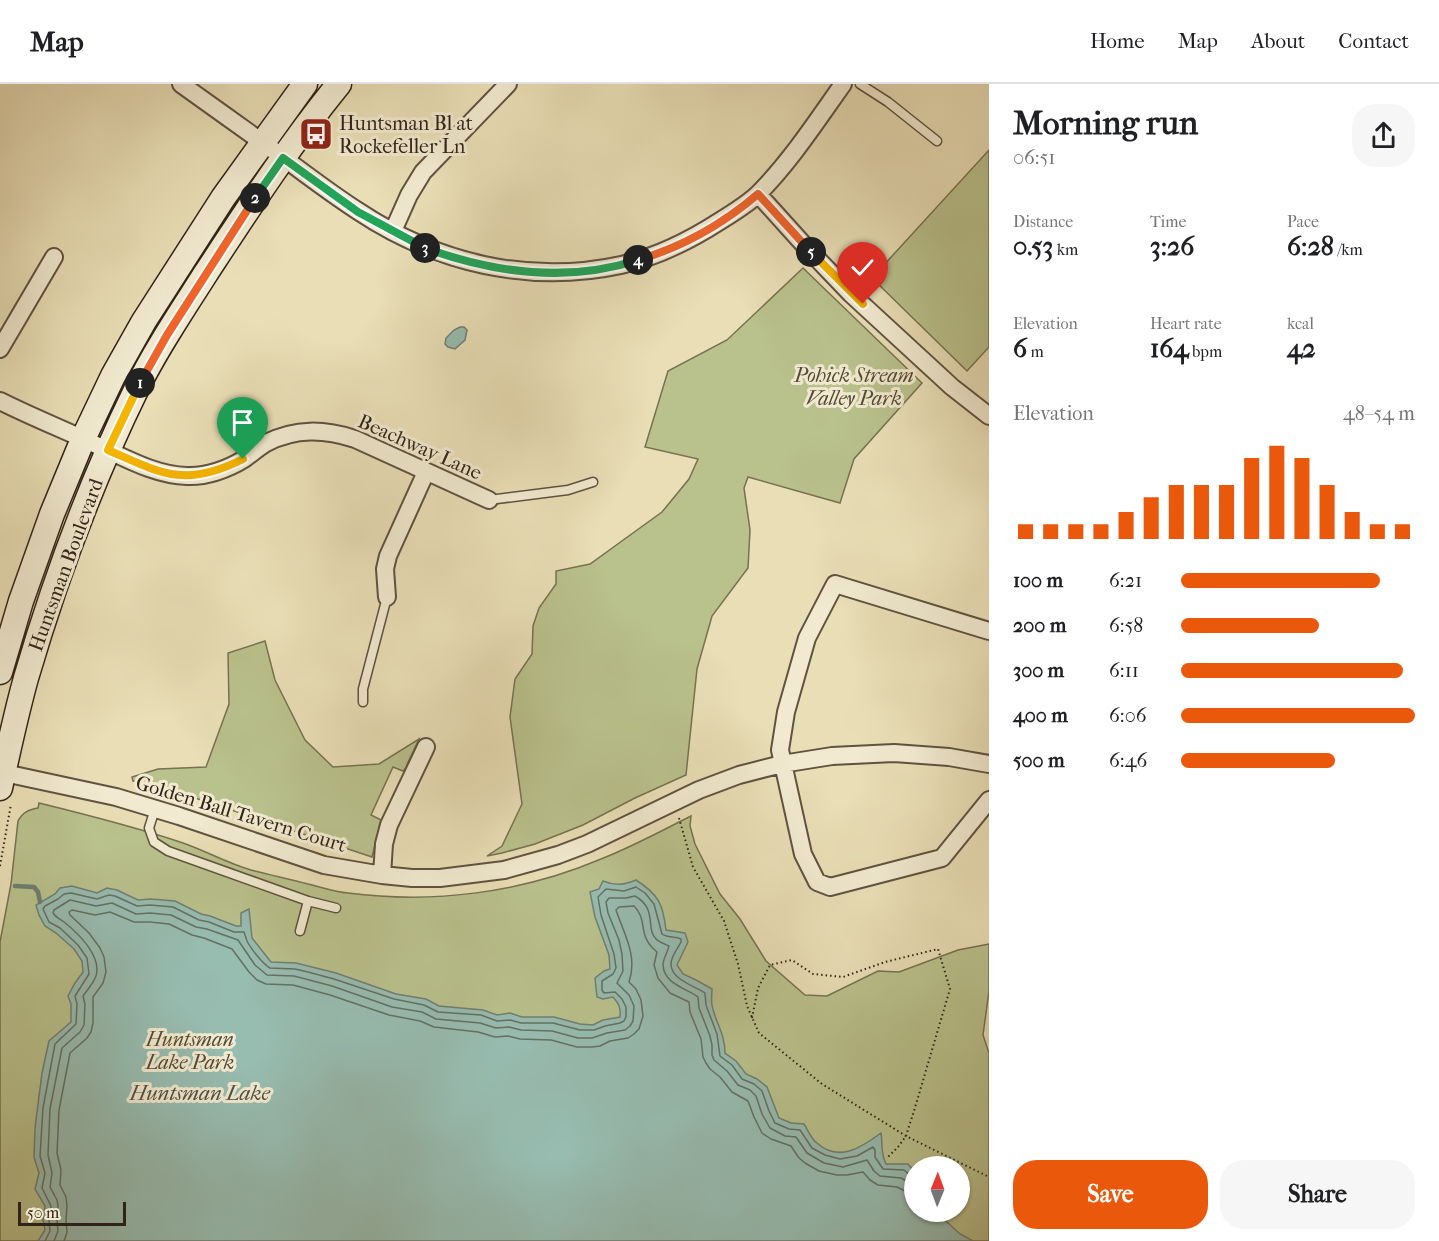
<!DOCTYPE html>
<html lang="en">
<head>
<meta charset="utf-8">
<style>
	:root { --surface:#fff; --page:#f6f6f6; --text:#202124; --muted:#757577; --line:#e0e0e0; --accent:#ea580c }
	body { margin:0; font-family:"IM FELL French Canon",serif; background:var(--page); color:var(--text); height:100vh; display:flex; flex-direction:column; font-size:22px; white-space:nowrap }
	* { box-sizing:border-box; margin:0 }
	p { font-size:20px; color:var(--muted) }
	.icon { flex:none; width:33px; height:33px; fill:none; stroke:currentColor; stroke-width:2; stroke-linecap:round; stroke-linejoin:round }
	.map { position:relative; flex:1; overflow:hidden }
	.drawer { display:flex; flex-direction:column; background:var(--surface); width:450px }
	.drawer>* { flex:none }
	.needle { width:39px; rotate:1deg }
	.buttons { position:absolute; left:904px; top:1072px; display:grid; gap:12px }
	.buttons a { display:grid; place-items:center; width:66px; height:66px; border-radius:50%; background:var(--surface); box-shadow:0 2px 4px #0004; font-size:30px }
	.scale { position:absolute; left:18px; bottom:15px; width:108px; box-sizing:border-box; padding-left:6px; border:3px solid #322318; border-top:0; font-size:16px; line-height:21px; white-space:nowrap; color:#322318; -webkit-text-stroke:4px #f1ead0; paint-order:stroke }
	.pin { position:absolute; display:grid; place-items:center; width:51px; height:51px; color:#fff; margin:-62px -26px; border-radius:50% 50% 50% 0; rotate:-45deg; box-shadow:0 0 6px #0007 }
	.pin .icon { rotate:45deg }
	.km { position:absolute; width:30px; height:30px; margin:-15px; border-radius:50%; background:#222; color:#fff; font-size:16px; line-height:30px; text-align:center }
	.round { display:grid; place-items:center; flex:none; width:63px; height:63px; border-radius:24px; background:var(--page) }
	.headline { display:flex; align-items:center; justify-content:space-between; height:102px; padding:0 24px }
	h1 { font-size:33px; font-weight:800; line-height:45px }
	.figures { display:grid; grid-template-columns:repeat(3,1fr); gap:9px; height:102px; padding:6px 24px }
	.figures div { display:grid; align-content:center }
	.figures b { font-size:26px; font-weight:800 }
	.figures small { font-size:16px; font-weight:400 }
	.figures p { font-size:16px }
	.chart { height:168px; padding:12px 24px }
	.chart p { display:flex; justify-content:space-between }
	.chart svg { width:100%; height:108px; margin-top:6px; stroke:var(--accent); stroke-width:6 }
	.cta { display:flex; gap:12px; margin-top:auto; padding:12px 24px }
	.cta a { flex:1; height:69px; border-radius:24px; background:var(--accent); color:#fff; font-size:24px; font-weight:800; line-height:69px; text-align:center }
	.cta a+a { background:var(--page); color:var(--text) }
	ul { padding:0 24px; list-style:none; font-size:20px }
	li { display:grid; grid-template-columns:96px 72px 1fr; align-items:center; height:45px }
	li i { height:15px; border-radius:8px; background:var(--accent) }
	header { display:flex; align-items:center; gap:36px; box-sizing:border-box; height:84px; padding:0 30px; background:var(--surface); border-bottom:2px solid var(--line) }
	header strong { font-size:28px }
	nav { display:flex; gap:33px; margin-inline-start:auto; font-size:21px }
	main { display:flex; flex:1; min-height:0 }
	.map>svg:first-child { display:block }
</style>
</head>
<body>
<header>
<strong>Map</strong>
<nav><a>Home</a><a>Map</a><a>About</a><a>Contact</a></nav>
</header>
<main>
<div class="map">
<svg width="989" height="1157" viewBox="0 0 989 1157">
	<rect width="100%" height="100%" fill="#e9deb6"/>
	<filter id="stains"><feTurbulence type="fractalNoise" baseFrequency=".00333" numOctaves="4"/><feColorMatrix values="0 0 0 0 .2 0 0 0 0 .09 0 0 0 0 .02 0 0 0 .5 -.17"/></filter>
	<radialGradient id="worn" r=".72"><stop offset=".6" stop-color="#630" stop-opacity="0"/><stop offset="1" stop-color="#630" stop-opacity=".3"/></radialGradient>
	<path fill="#b9c18c" stroke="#767252" stroke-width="1.5" fill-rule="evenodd" d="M 989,66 L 989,263 L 967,287 L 872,194 Z
		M 803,184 L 922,299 L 854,375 L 840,419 L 748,393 L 744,404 L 750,446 L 748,484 L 712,532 L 697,585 L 686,691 L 635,714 L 583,741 L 535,760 L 502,769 L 487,772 L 502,762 L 522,720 L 510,633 L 515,595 L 532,570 L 533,542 L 539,524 L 556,500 L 556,487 L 590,480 L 662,428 L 689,395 L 698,375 L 645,363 L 668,287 L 727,256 Z
		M 265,557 L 275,596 L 305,656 L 333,683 L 379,680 L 419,655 L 405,685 L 403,687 L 393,683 L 371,731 L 381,736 C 379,748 375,760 372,773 L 168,705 L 133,697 L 132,693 L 158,685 L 206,683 L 229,620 L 228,569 Z
		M 39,719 C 88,731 136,743 183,759 C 206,767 227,779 251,786 C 270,791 289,795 308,800 C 321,803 334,808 348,809 C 433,820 521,809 601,775 C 632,763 661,747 691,732 L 690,742 L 695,760 L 720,810 L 740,835 L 766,877 L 805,911 L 827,912 L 878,887 L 899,888 L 958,866 L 989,860 L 989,907 L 983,951 L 989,969 L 989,1157 L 0,1157 L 0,858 L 11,800 L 18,737 C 23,728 28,726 38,724 ZM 915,1083 L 960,1083 L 960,1128 L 915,1128 Z"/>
	<path fill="#97bcb0" stroke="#6f7f73" stroke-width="1.5" d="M 460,243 L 464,243 L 467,246 L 465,256 L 455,265 L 448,263 L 445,260 L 446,254 L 454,246 Z
		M 636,796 C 659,811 663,820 666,846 L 685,849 L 688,858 L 677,881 L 683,890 L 696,896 L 712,905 C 712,910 711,916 712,921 C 715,938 725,949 725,969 L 736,977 L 746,990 L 757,995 L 767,1003 L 779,1034 L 791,1039 L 804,1040 C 808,1046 811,1055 817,1059 C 839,1079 862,1063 881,1049 C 883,1061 880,1068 886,1080 L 908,1080 L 915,1088 L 915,1128 L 936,1128 L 960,1150 L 973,1157 L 38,1157 L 45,1146 L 43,1136 L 45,1122 L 35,1105 L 39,1089 L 34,1073 L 35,1044 L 42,989 L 49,957 L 71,938 L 71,920 L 68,912 L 75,899 L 83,888 L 82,877 L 74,865 L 56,849 L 45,842 L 39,831 L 36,821 L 55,810 L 60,804 L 72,802 L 97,809 L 107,804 L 117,806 L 138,816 L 151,815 L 175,817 L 201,830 L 210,832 L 236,842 L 241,842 L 241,829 L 249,825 L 252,854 L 271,878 L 296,879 L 336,889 L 396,910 L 426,915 L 439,922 L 483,926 L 497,931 L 510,929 L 522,933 L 554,933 L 580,940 L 593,941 L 603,936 L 620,933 C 621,924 619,920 613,913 L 603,915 L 597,913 L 595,894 L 604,887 L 610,885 L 609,871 L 595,833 L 590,808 L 599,805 L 603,797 C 615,802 624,801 636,796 Z"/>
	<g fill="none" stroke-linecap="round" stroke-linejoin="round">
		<path stroke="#647064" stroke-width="1.5" d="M 45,1157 L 50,1147 L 49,1136 L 51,1122 L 42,1104 L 45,1089 L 40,1072 L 43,1024 L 55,960 L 76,940 L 77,920 L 75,912 L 89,890 L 87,874 L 78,861 L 60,844 L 49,838 L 43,825 L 45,822 L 58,815 L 64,810 L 71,809 L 97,815 L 109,811 L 115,812 L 137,822 L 150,821 L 173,823 L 199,836 L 209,838 L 234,848 L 244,848 C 245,851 246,854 247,857 C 251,865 263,880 270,884 L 295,885 L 308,888 L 334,895 L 394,915 L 424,921 L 438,928 L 481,931 L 497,937 L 510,936 L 521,939 L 553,939 L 580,946 L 594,946 L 605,942 L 620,939 L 624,937 L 626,933 L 626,923 L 622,915 L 615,908 L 604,909 L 602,906 L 602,897 L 613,890 L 616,884 L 614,870 L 601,831 L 598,813 L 606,805 L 624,807 L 636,803 L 645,809 L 654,820 L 662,850 C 667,854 675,852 681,855 L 681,858 C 678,864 670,874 671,881 C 672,896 695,902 705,909 L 706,921 L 717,950 L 720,972 L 732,981 L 742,995 L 754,1000 L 762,1007 L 769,1027 L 775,1039 L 789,1045 L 800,1046 L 812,1064 L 825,1071 L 840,1075 L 857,1072 L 873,1063 L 875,1066 L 875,1073 L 883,1085 L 904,1086 L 910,1091 L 915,1092
			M 54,1157 L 58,1147 L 57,1136 L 58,1122 L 57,1116 L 50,1103 L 52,1089 L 48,1071 L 50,1025 L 62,964 L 80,948 L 84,941 L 85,920 L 83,912 C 87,906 93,900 96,892 C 102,872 78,849 64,838 C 59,834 56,834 53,829 L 54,826 L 70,816 L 96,822 L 112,819 L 136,830 L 150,829 L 171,831 L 196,843 L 207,845 L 238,856 L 255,881 L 267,891 L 294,892 L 332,902 L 392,923 L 422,928 L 436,935 L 480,939 L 496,944 L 509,943 L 521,946 L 552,947 L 578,954 L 592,954 L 607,949 L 625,946 L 630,942 L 633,937 L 634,922 L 629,911 L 617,899 L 623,887 L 622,870 L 619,856 L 608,829 L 606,818 L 609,814 L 626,814 L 635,812 C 658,825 645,844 656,855 C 660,859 665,860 669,862 C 668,868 663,874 663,881 C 664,900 686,904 698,913 L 699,924 L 710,952 L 712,961 L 712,971 L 714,976 L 727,987 L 738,1001 L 750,1006 L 756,1012 L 762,1030 L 770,1044 L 785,1052 L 796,1053 L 807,1069 L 824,1079 L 843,1083 L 867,1076 L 874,1087 L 880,1092 L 901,1094 L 908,1098 L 915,1099
			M 64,1157 L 67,1148 L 66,1136 L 67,1122 L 66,1113 L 60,1101 L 61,1086 L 57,1069 L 59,1026 L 70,969 L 87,954 L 91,948 L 93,939 L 93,913 L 103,899 L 106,888 L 104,873 L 100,864 L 89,849 L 70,831 L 69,828 L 72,826 L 95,831 L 110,828 L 134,838 L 150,838 L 169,840 L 192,851 L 204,854 L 232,865 L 249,888 L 257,896 L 266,900 L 293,901 L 330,911 L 389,931 L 420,937 L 434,943 L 478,948 L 495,953 L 508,952 L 520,955 L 551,956 L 577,963 L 592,963 L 600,962 L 610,957 L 628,954 L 634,950 L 639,945 L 643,932 L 641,916 L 636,905 L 629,898 C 638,872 624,850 616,826 L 619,823 L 634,822 C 649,837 636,851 657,868 L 654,881 L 658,894 L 670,909 L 689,918 L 690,928 L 701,955 L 703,973 L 706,979 L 710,985 L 720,993 L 732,1008 L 748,1017 L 754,1033 L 762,1049 L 771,1055 L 791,1062 L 799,1074 L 805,1079 L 819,1087 L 837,1091 L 847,1091 L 863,1088 L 870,1096 L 878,1101 L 897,1103 L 905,1107 L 915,1108"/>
		<path stroke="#6f7f73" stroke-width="4.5" d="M 15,802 L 34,803 L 38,808 L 40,818"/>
		<g stroke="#605240" stroke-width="11">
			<path id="lane" d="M 860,0 L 888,18 L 937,57
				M 489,416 L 568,406 L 593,398
				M 363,618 L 363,605 L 387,513
				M 155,725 L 149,744 L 154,758 L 168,767 L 308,817 L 300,847
				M 308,817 L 336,824"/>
		</g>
		<g stroke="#605240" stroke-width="20">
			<path id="street" d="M 181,0 C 210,21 240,42 269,63 C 299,85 327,107 358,127 C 436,179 529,201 621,181 C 657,173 689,157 720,137 C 733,129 746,121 757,111 C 790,78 816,38 843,0
				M 758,110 L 805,162 L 851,210 L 952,303 L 989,332
				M 393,147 L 409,111 L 423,88 L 508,0
				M 0,265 L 54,173
				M 0,317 C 30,332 62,345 92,359 C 122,372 153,391 187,392 C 206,393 228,385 244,375 C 251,370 258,364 266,359 C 296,344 324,345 355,355 L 489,416
				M 387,513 L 385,485 L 388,472 L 426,388
				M 989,547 L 835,500 L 807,554 L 786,628 L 780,666 L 803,770 L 817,798 L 830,803 L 942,774 L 989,716
				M 0,688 L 116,713 L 179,732 L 324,781 L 382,791 L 412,794 L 440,794 L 504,786 L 558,771 L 587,760 L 699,706 L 739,691 L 782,680 L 832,672 L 894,669 L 949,673 L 989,680
				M 382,791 L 384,760 L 389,741 L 426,663"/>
		</g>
		<g stroke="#322318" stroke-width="27">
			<path id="secondary" d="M 0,588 L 21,517 L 52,430 L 83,355 L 113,292 L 144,237 L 223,114 L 305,0
				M 0,704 C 8,667 16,630 26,594 C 55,495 91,398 136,306 C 156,265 182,227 206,189 C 248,125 290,60 339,0"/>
		</g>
		<path stroke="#322318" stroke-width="2" stroke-dasharray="1.5 3" stroke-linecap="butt" d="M 679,734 L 693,783 L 724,837 L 738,880 L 747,922 L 759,949 L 822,1000 L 906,1052 L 989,1093
			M 0,782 L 11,720
			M 752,934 L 758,904 L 770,881 L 792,876 L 813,890 L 843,893 L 885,878 L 938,865 L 950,905 L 914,1027 L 906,1052 L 898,1063 L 887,1074"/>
		<use href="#lane" stroke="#f1ead0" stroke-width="8"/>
		<use href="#street" stroke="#f1ead0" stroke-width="16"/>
		<use href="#secondary" stroke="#f1ead0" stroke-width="24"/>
	</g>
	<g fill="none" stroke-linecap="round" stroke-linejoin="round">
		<g stroke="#fff" stroke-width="12">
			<path id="split-1" d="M 140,299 L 108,366 C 162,390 186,404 243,375"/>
		</g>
		<g stroke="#fff" stroke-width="12">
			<path id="split-2" d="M 140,299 L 167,251 L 255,114"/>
		</g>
		<g stroke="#fff" stroke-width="12">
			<path id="split-3" d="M 255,114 L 283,74 L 358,128 L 425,164"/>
		</g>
		<g stroke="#fff" stroke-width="12">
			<path id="split-4" d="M 425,164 C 494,189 567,199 638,176"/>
		</g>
		<g stroke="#fff" stroke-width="12">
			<path id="split-5" d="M 638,176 C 682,163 723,140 758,110 L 811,168"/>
		</g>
		<g stroke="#fff" stroke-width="12">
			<path id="split-6" d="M 811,168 L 863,220"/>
		</g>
		<use href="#split-1" stroke="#f5b400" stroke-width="8"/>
		<use href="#split-2" stroke="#f0652b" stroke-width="8"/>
		<use href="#split-3" stroke="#22a559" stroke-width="8"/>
		<use href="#split-4" stroke="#22a559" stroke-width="8"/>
		<use href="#split-5" stroke="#f0652b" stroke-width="8"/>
		<use href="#split-6" stroke="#f5b400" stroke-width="8"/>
	</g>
	<defs>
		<g id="bus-square" transform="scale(1.725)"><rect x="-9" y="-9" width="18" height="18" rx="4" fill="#8f2418" stroke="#f1ead0"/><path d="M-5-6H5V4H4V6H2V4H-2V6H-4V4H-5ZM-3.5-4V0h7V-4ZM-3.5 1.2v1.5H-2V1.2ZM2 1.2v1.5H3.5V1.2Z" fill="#fff"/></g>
	</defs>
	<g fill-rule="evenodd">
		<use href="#bus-square" x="316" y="50"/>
	</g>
	<g text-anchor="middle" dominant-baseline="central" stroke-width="6" stroke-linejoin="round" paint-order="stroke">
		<g font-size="20" fill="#322318" stroke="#f1ead0" text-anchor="start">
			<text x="339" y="39">Huntsman Bl at<tspan x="339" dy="23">Rockefeller Ln</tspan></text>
		</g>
		<g font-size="20" font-style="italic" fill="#544a35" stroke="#f1ead0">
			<text x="854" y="291">Pohick Stream<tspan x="854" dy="23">Valley Park</tspan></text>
			<text x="190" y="955">Huntsman<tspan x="190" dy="23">Lake Park</tspan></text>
		</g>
		<g font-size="20" fill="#322318" stroke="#f1ead0">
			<text transform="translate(420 363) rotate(24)">Beachway Lane</text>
			<text transform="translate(66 481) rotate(-70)">Huntsman Boulevard</text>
			<text transform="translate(241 730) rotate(17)">Golden Ball Tavern Court</text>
		</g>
		<g font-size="21" font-style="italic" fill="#505146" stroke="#f1ead0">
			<text x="200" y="1009">Huntsman Lake</text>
		</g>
	</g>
	<rect width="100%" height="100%" filter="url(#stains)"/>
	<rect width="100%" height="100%" fill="url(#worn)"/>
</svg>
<div class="buttons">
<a><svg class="needle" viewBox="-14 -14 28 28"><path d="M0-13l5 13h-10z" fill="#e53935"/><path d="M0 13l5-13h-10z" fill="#757577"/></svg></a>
</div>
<div class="scale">50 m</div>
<div class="pin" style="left:243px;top:375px;background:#1e9e55"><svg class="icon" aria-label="arrive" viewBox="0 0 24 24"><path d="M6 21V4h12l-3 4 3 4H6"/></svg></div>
<div class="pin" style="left:863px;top:220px;background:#d93025"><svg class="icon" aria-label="check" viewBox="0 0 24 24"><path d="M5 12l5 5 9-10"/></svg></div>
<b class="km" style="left:140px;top:299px">1</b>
<b class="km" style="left:255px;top:114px">2</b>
<b class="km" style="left:425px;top:164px">3</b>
<b class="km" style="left:638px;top:176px">4</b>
<b class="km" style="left:811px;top:168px">5</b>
</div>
<section class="drawer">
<div class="headline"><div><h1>Morning run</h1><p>06:51</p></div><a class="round"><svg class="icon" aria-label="share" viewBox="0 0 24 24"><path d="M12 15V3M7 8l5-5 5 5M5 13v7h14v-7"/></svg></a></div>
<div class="figures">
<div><p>Distance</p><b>0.53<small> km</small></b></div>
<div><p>Time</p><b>3:26</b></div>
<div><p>Pace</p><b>6:28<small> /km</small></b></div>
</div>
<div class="figures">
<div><p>Elevation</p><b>6<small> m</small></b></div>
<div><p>Heart rate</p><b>164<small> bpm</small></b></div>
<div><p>kcal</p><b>42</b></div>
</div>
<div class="chart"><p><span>Elevation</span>48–54 m</p>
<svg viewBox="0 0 160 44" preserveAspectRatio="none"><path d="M5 44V38M15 44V38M25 44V38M35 44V38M45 44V33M55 44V27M65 44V22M75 44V22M85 44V22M95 44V11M105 44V6M115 44V11M125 44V22M135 44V33M145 44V38M155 44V38"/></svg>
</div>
<ul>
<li><b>100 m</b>6:21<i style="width:85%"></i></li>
<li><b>200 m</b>6:58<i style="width:59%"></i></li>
<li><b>300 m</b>6:11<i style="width:95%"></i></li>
<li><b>400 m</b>6:06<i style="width:100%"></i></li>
<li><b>500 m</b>6:46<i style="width:66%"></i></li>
</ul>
<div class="cta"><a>Save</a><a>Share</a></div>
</section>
</main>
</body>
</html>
